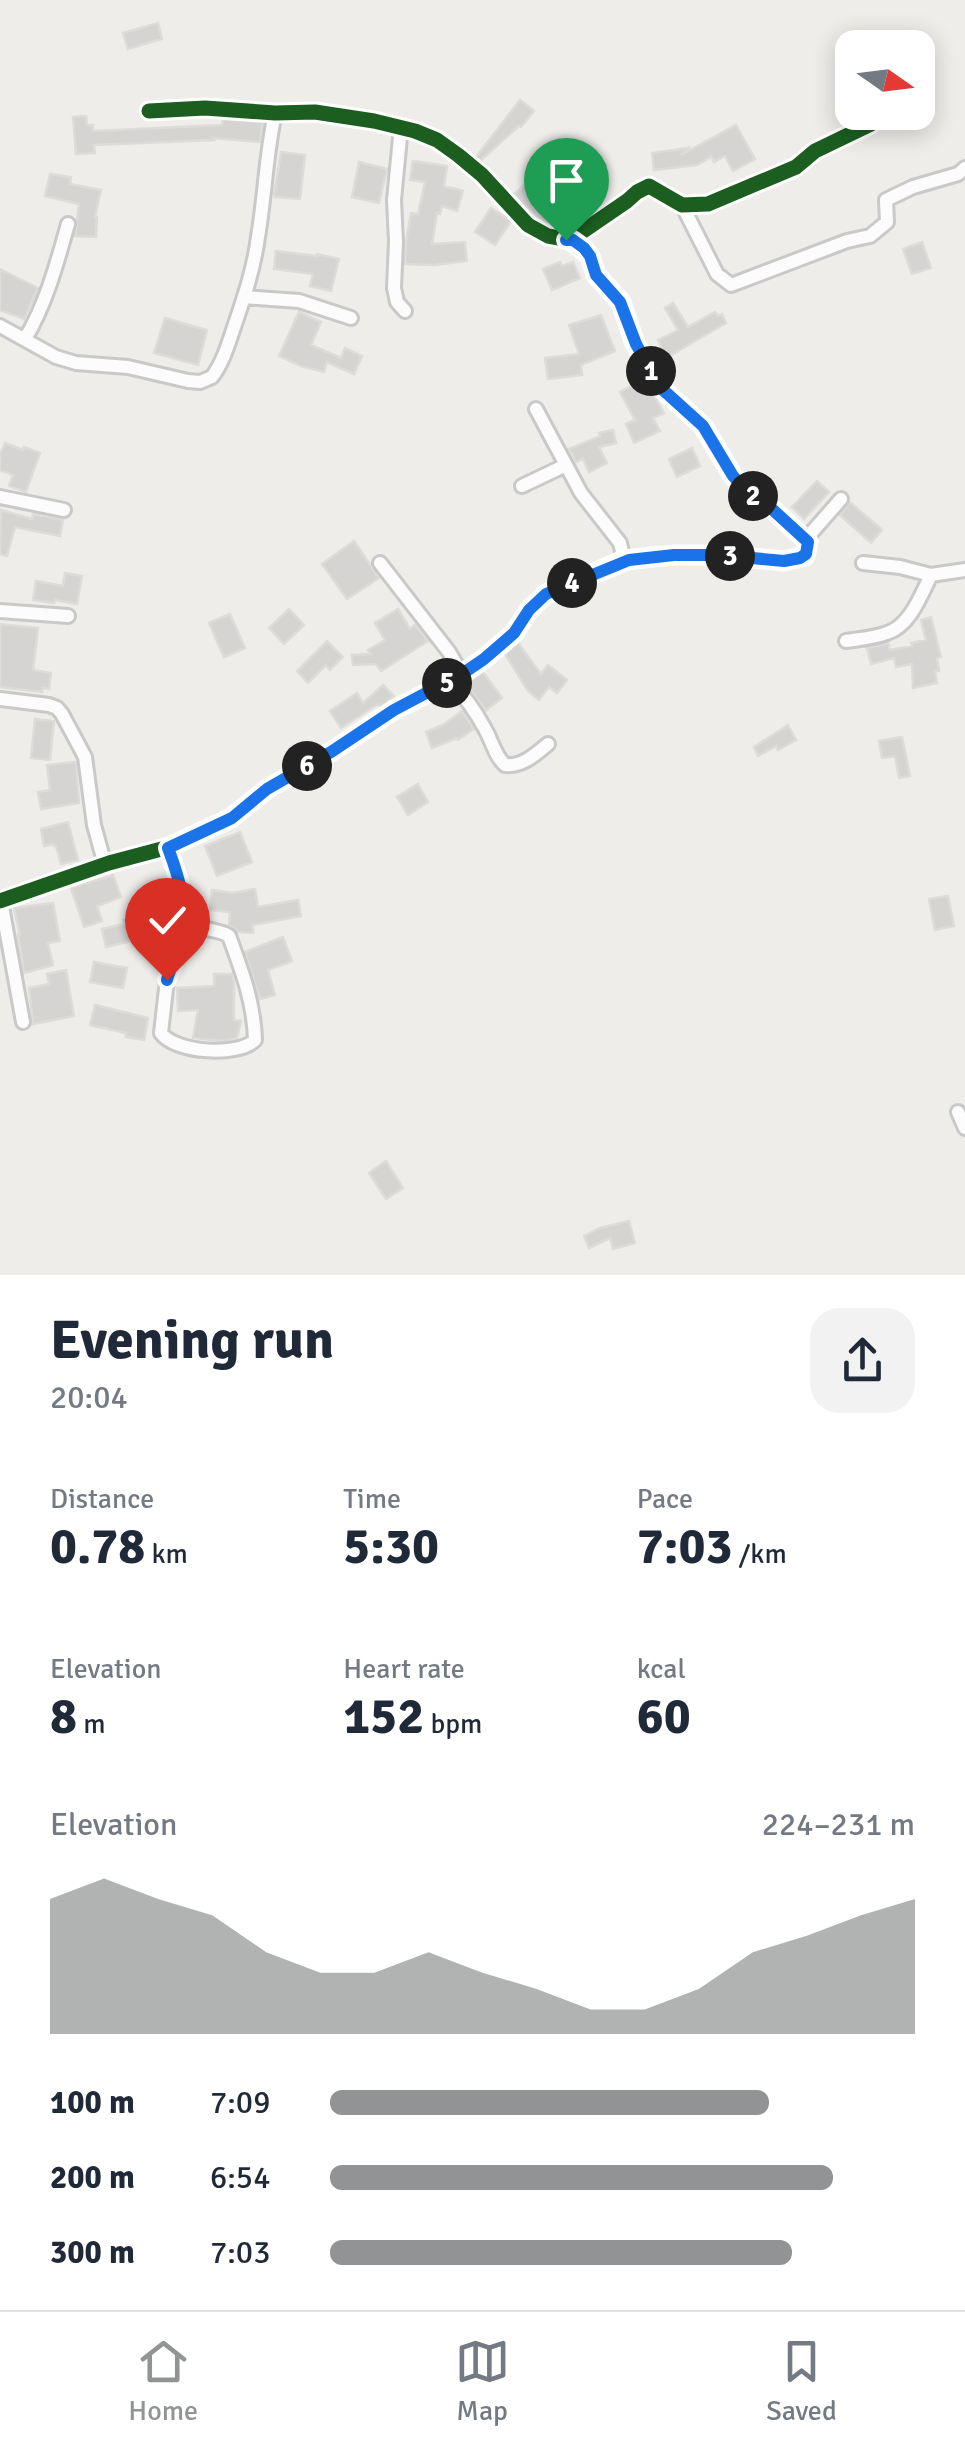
<!DOCTYPE html>
<html lang="en">
<head>
<meta charset="utf-8">
<style>
	:root { --surface:#fff; --page:#f2f2f3; --text:#1f2937; --muted:#747a83; --line:#e0e1e3; --accent:#919394 }
	body { margin:0; font-family:Signika,sans-serif; background:var(--page); color:var(--text); height:100vh; display:flex; flex-direction:column; font-size:38px; white-space:nowrap }
	* { box-sizing:border-box; margin:0 }
	p { font-size:32px; color:var(--muted) }
	.icon { flex:none; width:55px; height:55px; fill:none; stroke:currentColor; stroke-width:2; stroke-linecap:round; stroke-linejoin:round }
	.map { position:relative; height:1275px; overflow:hidden }
	.panel { display:flex; flex-direction:column; background:var(--surface); flex:1 }
	.panel>* { flex:none }
	.needle { width:65px; rotate:104deg }
	.buttons { position:absolute; left:835px; top:30px; display:grid; gap:20px }
	.buttons a { display:grid; place-items:center; width:100px; height:100px; border-radius:20px; background:var(--surface); box-shadow:0 5px 25px #0003; font-size:50px }
	.pin { position:absolute; display:grid; place-items:center; width:85px; height:85px; color:#fff; margin:-102px -42px; border-radius:50% 50% 50% 0; rotate:-45deg; box-shadow:0 0 10px #0007 }
	.pin .icon { rotate:45deg }
	.km { position:absolute; width:50px; height:50px; margin:-25px; border-radius:50%; background:#222; color:#fff; font-size:28px; line-height:50px; text-align:center }
	.round { display:grid; place-items:center; flex:none; width:105px; height:105px; border-radius:30px; background:var(--page) }
	.headline { display:flex; align-items:center; justify-content:space-between; height:170px; padding:0 50px }
	h1 { font-size:55px; font-weight:700; line-height:75px }
	.stats { display:grid; grid-template-columns:repeat(3,1fr); gap:15px; height:170px; padding:10px 50px }
	.stats div { display:grid; align-content:center }
	.stats b { font-size:50px; font-weight:700 }
	.stats small { font-size:28px; font-weight:400 }
	.stats p { font-size:28px }
	.chart { height:280px; padding:20px 50px }
	.chart p { display:flex; justify-content:space-between }
	.chart svg { width:100%; height:180px; margin-top:10px; fill:var(--accent); opacity:.7 }
	ul { padding:0 50px; list-style:none; font-size:32px }
	li { display:grid; grid-template-columns:160px 120px 1fr; align-items:center; height:75px }
	li i { height:25px; border-radius:12px; background:var(--accent) }
	.tab-bar { display:flex; justify-content:space-around; align-items:center; height:140px; border-top:2px solid var(--line); background:var(--surface); font-size:28px; color:var(--muted) }
	.tab-bar a { display:grid; justify-items:center; gap:5px }
	.tab-bar .active { color:var(--accent) }
	.map>svg:first-child { display:block }
</style>
</head>
<body>
<div class="map">
<svg width="965" height="1275" viewBox="0 0 965 1275">
	<rect width="100%" height="100%" fill="#eeedea"/>
	<path fill="#d5d4d2" stroke="#dddcd9" stroke-width="2.5" d="M 158,23 L 162,39 L 128,49 L 123,33 Z
		M 520,100 L 534,111 L 521,127 L 519,126 L 480,161 L 476,157 Z
		M 86,116 L 87,125 L 93,125 L 93,131 L 222,125 L 223,119 L 263,122 L 260,142 L 213,138 L 214,140 L 94,145 L 95,153 L 76,154 L 73,117 Z
		M 736,125 L 755,159 L 733,171 L 725,156 L 714,162 L 711,157 L 697,165 L 654,170 L 652,153 L 688,148 L 681,155 Z
		M 281,152 L 305,155 L 300,199 L 275,197 L 274,194 Z
		M 596,153 L 606,165 L 578,188 L 568,176 Z
		M 413,161 L 447,166 L 444,186 L 463,191 L 457,211 L 442,206 L 440,214 L 437,213 L 432,244 L 465,242 L 467,261 L 434,265 L 405,264 L 406,241 L 411,213 L 418,214 L 425,182 L 410,180 Z
		M 359,162 L 387,169 L 379,203 L 352,197 Z
		M 548,163 L 557,174 L 539,191 L 559,207 L 546,223 L 529,210 L 514,194 Z
		M 50,174 L 71,177 L 70,184 L 101,190 L 95,217 L 97,217 L 96,237 L 75,236 L 79,204 L 45,196 Z
		M 491,208 L 511,221 L 495,245 L 475,232 Z
		M 922,242 L 931,268 L 912,274 L 903,249 Z
		M 276,251 L 317,256 L 317,254 L 339,259 L 331,291 L 310,286 L 313,274 L 274,269 Z
		M 560,262 L 562,266 L 573,262 L 580,278 L 552,290 L 543,269 Z
		M 0,269 L 38,288 L 24,319 L 0,310 Z
		M 673,303 L 688,327 L 715,312 L 718,316 L 722,314 L 726,323 L 666,358 L 658,340 L 678,330 L 665,308 Z
		M 299,312 L 321,322 L 311,345 L 341,358 L 345,348 L 362,356 L 354,374 L 327,362 L 324,372 L 301,366 L 279,356 Z
		M 601,315 L 615,351 L 581,365 L 582,375 L 548,379 L 545,358 L 579,354 L 569,325 Z
		M 165,318 L 207,330 L 198,365 L 154,353 Z
		M 644,379 L 664,413 L 653,418 L 660,431 L 634,443 L 626,424 L 635,420 L 620,392 Z
		M 613,430 L 616,443 L 599,447 L 607,463 L 589,472 L 583,459 L 576,462 L 569,449 L 600,436 L 599,433 Z
		M 5,443 L 23,450 L 24,447 L 40,453 L 26,492 L 9,486 L 13,475 L 0,470 L 0,454 Z
		M 692,448 L 700,466 L 677,477 L 669,459 Z
		M 817,481 L 829,492 L 804,519 L 792,507 Z
		M 850,502 L 882,530 L 871,543 L 840,515 Z
		M 1,510 L 32,519 L 33,514 L 63,520 L 60,536 L 15,527 L 7,556 L 0,554 Z
		M 354,541 L 379,578 L 347,599 L 322,564 Z
		M 65,573 L 82,576 L 77,604 L 55,600 L 54,603 L 33,600 L 36,581 L 63,586 Z
		M 289,609 L 304,625 L 284,644 L 269,628 Z
		M 398,609 L 410,629 L 415,625 L 428,641 L 381,671 L 376,664 L 353,665 L 352,655 L 371,654 L 368,650 L 385,640 L 375,623 Z
		M 230,614 L 245,648 L 224,657 L 209,623 Z
		M 931,617 L 941,657 L 937,658 L 939,671 L 935,671 L 937,683 L 913,688 L 912,664 L 896,667 L 894,658 L 871,664 L 867,648 L 888,643 L 890,650 L 912,646 L 911,643 L 926,640 L 921,620 Z
		M 0,624 L 38,628 L 33,670 L 51,673 L 49,689 L 43,688 L 42,692 L 0,687 Z
		M 327,641 L 343,657 L 330,670 L 326,665 L 308,683 L 297,671 Z
		M 518,643 L 541,674 L 548,665 L 567,680 L 557,693 L 549,687 L 539,700 L 528,691 L 505,654 Z
		M 483,672 L 502,698 L 486,710 L 466,684 Z
		M 383,685 L 394,696 L 381,707 L 378,704 L 341,728 L 330,711 L 357,693 L 363,703 Z
		M 462,711 L 474,729 L 458,740 L 457,738 L 432,748 L 426,732 L 443,725 Z
		M 35,719 L 54,721 L 50,760 L 31,758 Z
		M 788,725 L 796,740 L 778,750 L 776,746 L 758,756 L 754,747 Z
		M 902,737 L 910,776 L 899,778 L 895,756 L 882,758 L 879,741 Z
		M 76,762 L 79,803 L 41,809 L 38,792 L 50,790 L 47,765 Z
		M 418,784 L 428,802 L 408,815 L 397,797 Z
		M 68,822 L 78,860 L 61,864 L 56,846 L 54,846 L 54,844 L 44,846 L 41,829 Z
		M 240,832 L 252,862 L 217,876 L 205,846 Z
		M 113,875 L 121,897 L 97,906 L 102,921 L 84,927 L 71,888 Z
		M 255,889 L 258,907 L 298,900 L 301,916 L 253,925 L 253,933 L 238,932 L 229,925 L 230,912 L 210,910 L 212,890 L 233,893 Z
		M 948,896 L 954,926 L 935,930 L 929,899 Z
		M 53,903 L 60,941 L 48,943 L 53,965 L 24,973 L 18,935 L 20,935 L 14,908 Z
		M 164,913 L 168,932 L 106,947 L 102,929 L 124,924 L 123,920 Z
		M 283,937 L 292,961 L 268,970 L 275,995 L 260,999 L 245,952 Z
		M 94,962 L 127,968 L 123,988 L 90,982 Z
		M 66,970 L 74,1016 L 33,1024 L 29,988 L 49,984 L 47,974 Z
		M 214,974 L 232,974 L 234,982 L 234,1020 L 241,1021 L 237,1038 L 221,1041 L 193,1038 L 198,1010 L 178,1011 L 177,988 L 214,986 Z
		M 95,1005 L 148,1018 L 144,1040 L 126,1037 L 126,1033 L 90,1025 Z
		M 386,1161 L 403,1188 L 386,1199 L 369,1173 Z
		M 629,1221 L 635,1243 L 613,1249 L 610,1238 L 589,1248 L 584,1236 L 600,1228 Z"/>
	<g fill="none" stroke-linecap="round" stroke-linejoin="round">
		<g stroke="#c9c9c9" stroke-width="18">
			<path id="street" d="M 149,111 L 205,108 L 275,113 L 315,112 L 374,121 L 415,131 L 437,140 L 458,155 L 482,175 L 528,225 L 548,236 L 570,240 L 627,201 L 637,192 L 649,186 L 682,205 L 708,204 L 796,167 L 815,151 L 871,124
				M 401,127 L 394,200 L 396,242 L 394,288 L 397,302 L 405,311
				M 682,205 L 717,274 L 731,285 L 847,241 L 870,236 L 887,222 L 886,200 L 913,187 L 958,174 L 965,168
				M 244,297 L 299,301 L 351,318
				M 0,326 L 56,357 L 76,363 L 128,367 L 188,381 L 200,382 L 212,377 C 223,362 228,345 234,327 C 244,298 254,268 258,237 C 265,195 266,154 275,113
				M 25,339 C 46,304 57,263 68,224
				M 536,409 L 581,493 L 620,543 L 624,560
				M 522,486 L 566,465
				M 0,497 L 64,510
				M 805,540 L 841,499
				M 380,563 L 449,652 L 462,674
				M 863,563 L 900,567 L 931,575 L 965,570
				M 0,611 L 68,616
				M 846,641 C 859,639 874,638 887,633 C 910,626 921,595 931,575
				M 450,682 C 464,695 476,712 485,729 C 492,741 495,756 505,765 C 522,767 536,754 548,744
				M 0,699 L 49,705 L 57,708 L 62,714 L 85,757 L 94,825 L 105,865
				M 169,847 L 182,894 L 183,924 L 181,944 L 167,980 L 161,1033 C 175,1053 238,1057 255,1040 C 254,1003 242,971 229,936 C 221,930 196,928 183,924
				M 0,901 L 109,863 L 169,847 L 231,818 L 267,789 L 331,752 L 394,710 L 450,682 L 484,659 L 514,633 L 529,610 L 546,594 L 624,560 L 673,555 L 720,555 L 784,561 L 805,556 L 808,542 L 772,509 L 748,492 L 733,476 L 703,426 L 661,388 L 635,344 L 621,302 L 596,275 L 590,256 L 570,240
				M 1,901 L 23,1022
				M 958,1112 L 965,1128"/>
		</g>
		<use href="#street" stroke="#fcfcfc" stroke-width="12"/>
		<g stroke="#fff" stroke-width="21">
			<path id="cycleway" d="M 149,111 L 205,108 L 275,113 L 315,112 L 374,121 L 415,131 L 437,140 L 458,155 L 482,175 L 528,225 L 548,236 L 570,240 L 627,201 L 637,192 L 649,186 L 682,205 L 708,204 L 796,167 L 815,151 L 871,124
				M 0,901 L 109,863 L 169,847 L 231,818 L 267,789 L 331,752 L 394,710 L 450,682 L 484,659 L 514,633 L 529,610 L 546,594 L 624,560 L 673,555 L 720,555 L 784,561 L 805,556 L 808,542 L 772,509 L 748,492 L 733,476 L 703,426 L 661,388 L 635,344 L 621,302 L 596,275 L 590,256 L 570,240"/>
		</g>
		<use href="#cycleway" stroke="#1b5e20" stroke-width="15"/>
	</g>
	<g fill="none" stroke-linecap="round" stroke-linejoin="round">
		<g stroke="#fff" stroke-width="20">
			<path id="route" d="M 167,980 C 170,967 178,956 181,943 C 190,912 179,877 168,848 L 232,818 L 267,789 L 331,752 L 394,710 L 462,674 L 484,659 L 514,633 L 529,610 L 546,594 L 629,560 L 674,555 L 720,555 L 784,561 L 800,558 L 806,554 L 808,542 L 772,509 L 748,492 L 733,476 L 703,426 L 661,388 L 636,344 L 620,302 L 596,275 L 590,256 L 584,248 L 573,240 L 566,240"/>
		</g>
		<use href="#route" stroke="#1a73e8" stroke-width="12"/>
	</g>
</svg>
<div class="buttons">
<a><svg class="needle" viewBox="-14 -14 28 28"><path d="M0-13l5 13h-10z" fill="#e53935"/><path d="M0 13l5-13h-10z" fill="#747a83"/></svg></a>
</div>
<div class="pin" style="left:566px;top:240px;background:#1e9e55"><svg class="icon" aria-label="arrive" viewBox="0 0 24 24"><path d="M6 21V4h12l-3 4 3 4H6"/></svg></div>
<div class="pin" style="left:167px;top:980px;background:#d93025"><svg class="icon" aria-label="check" viewBox="0 0 24 24"><path d="M5 12l5 5 9-10"/></svg></div>
<b class="km" style="left:651px;top:371px">1</b>
<b class="km" style="left:753px;top:496px">2</b>
<b class="km" style="left:730px;top:556px">3</b>
<b class="km" style="left:572px;top:583px">4</b>
<b class="km" style="left:447px;top:683px">5</b>
<b class="km" style="left:307px;top:766px">6</b>
</div>
<section class="panel">
<div class="headline"><div><h1>Evening run</h1><p>20:04</p></div><a class="round"><svg class="icon" aria-label="share" viewBox="0 0 24 24"><path d="M12 15V3M7 8l5-5 5 5M5 13v7h14v-7"/></svg></a></div>
<div class="stats">
<div><p>Distance</p><b>0.78<small> km</small></b></div>
<div><p>Time</p><b>5:30</b></div>
<div><p>Pace</p><b>7:03<small> /km</small></b></div>
</div>
<div class="stats">
<div><p>Elevation</p><b>8<small> m</small></b></div>
<div><p>Heart rate</p><b>152<small> bpm</small></b></div>
<div><p>kcal</p><b>60</b></div>
</div>
<div class="chart"><p><span>Elevation</span>224–231 m</p>
<svg viewBox="0 0 160 44" preserveAspectRatio="none"><path d="M0 44V11L10 6L20 11L30 15L40 24L50 29L60 29L70 24L80 29L90 33L100 38L110 38L120 33L130 24L140 20L150 15L160 11V44z"/></svg>
</div>
<ul>
<li><b>100 m</b>7:09<i style="width:75%"></i></li>
<li><b>200 m</b>6:54<i style="width:86%"></i></li>
<li><b>300 m</b>7:03<i style="width:79%"></i></li>
</ul>
</section>
<nav class="tab-bar">
<a class="active"><svg class="icon" aria-label="home" viewBox="0 0 24 24"><path d="M3 11l9-7 9 7M6 9v11h12V9"/></svg>Home</a>
<a><svg class="icon" aria-label="map" viewBox="0 0 24 24"><path d="M3 6l6-2 6 2 6-2v14l-6 2-6-2-6 2zM9 4v14M15 6v14"/></svg>Map</a>
<a><svg class="icon" aria-label="saved" viewBox="0 0 24 24"><path d="M7 4h10v16l-5-4-5 4z"/></svg>Saved</a>
</nav>
</body>
</html>
